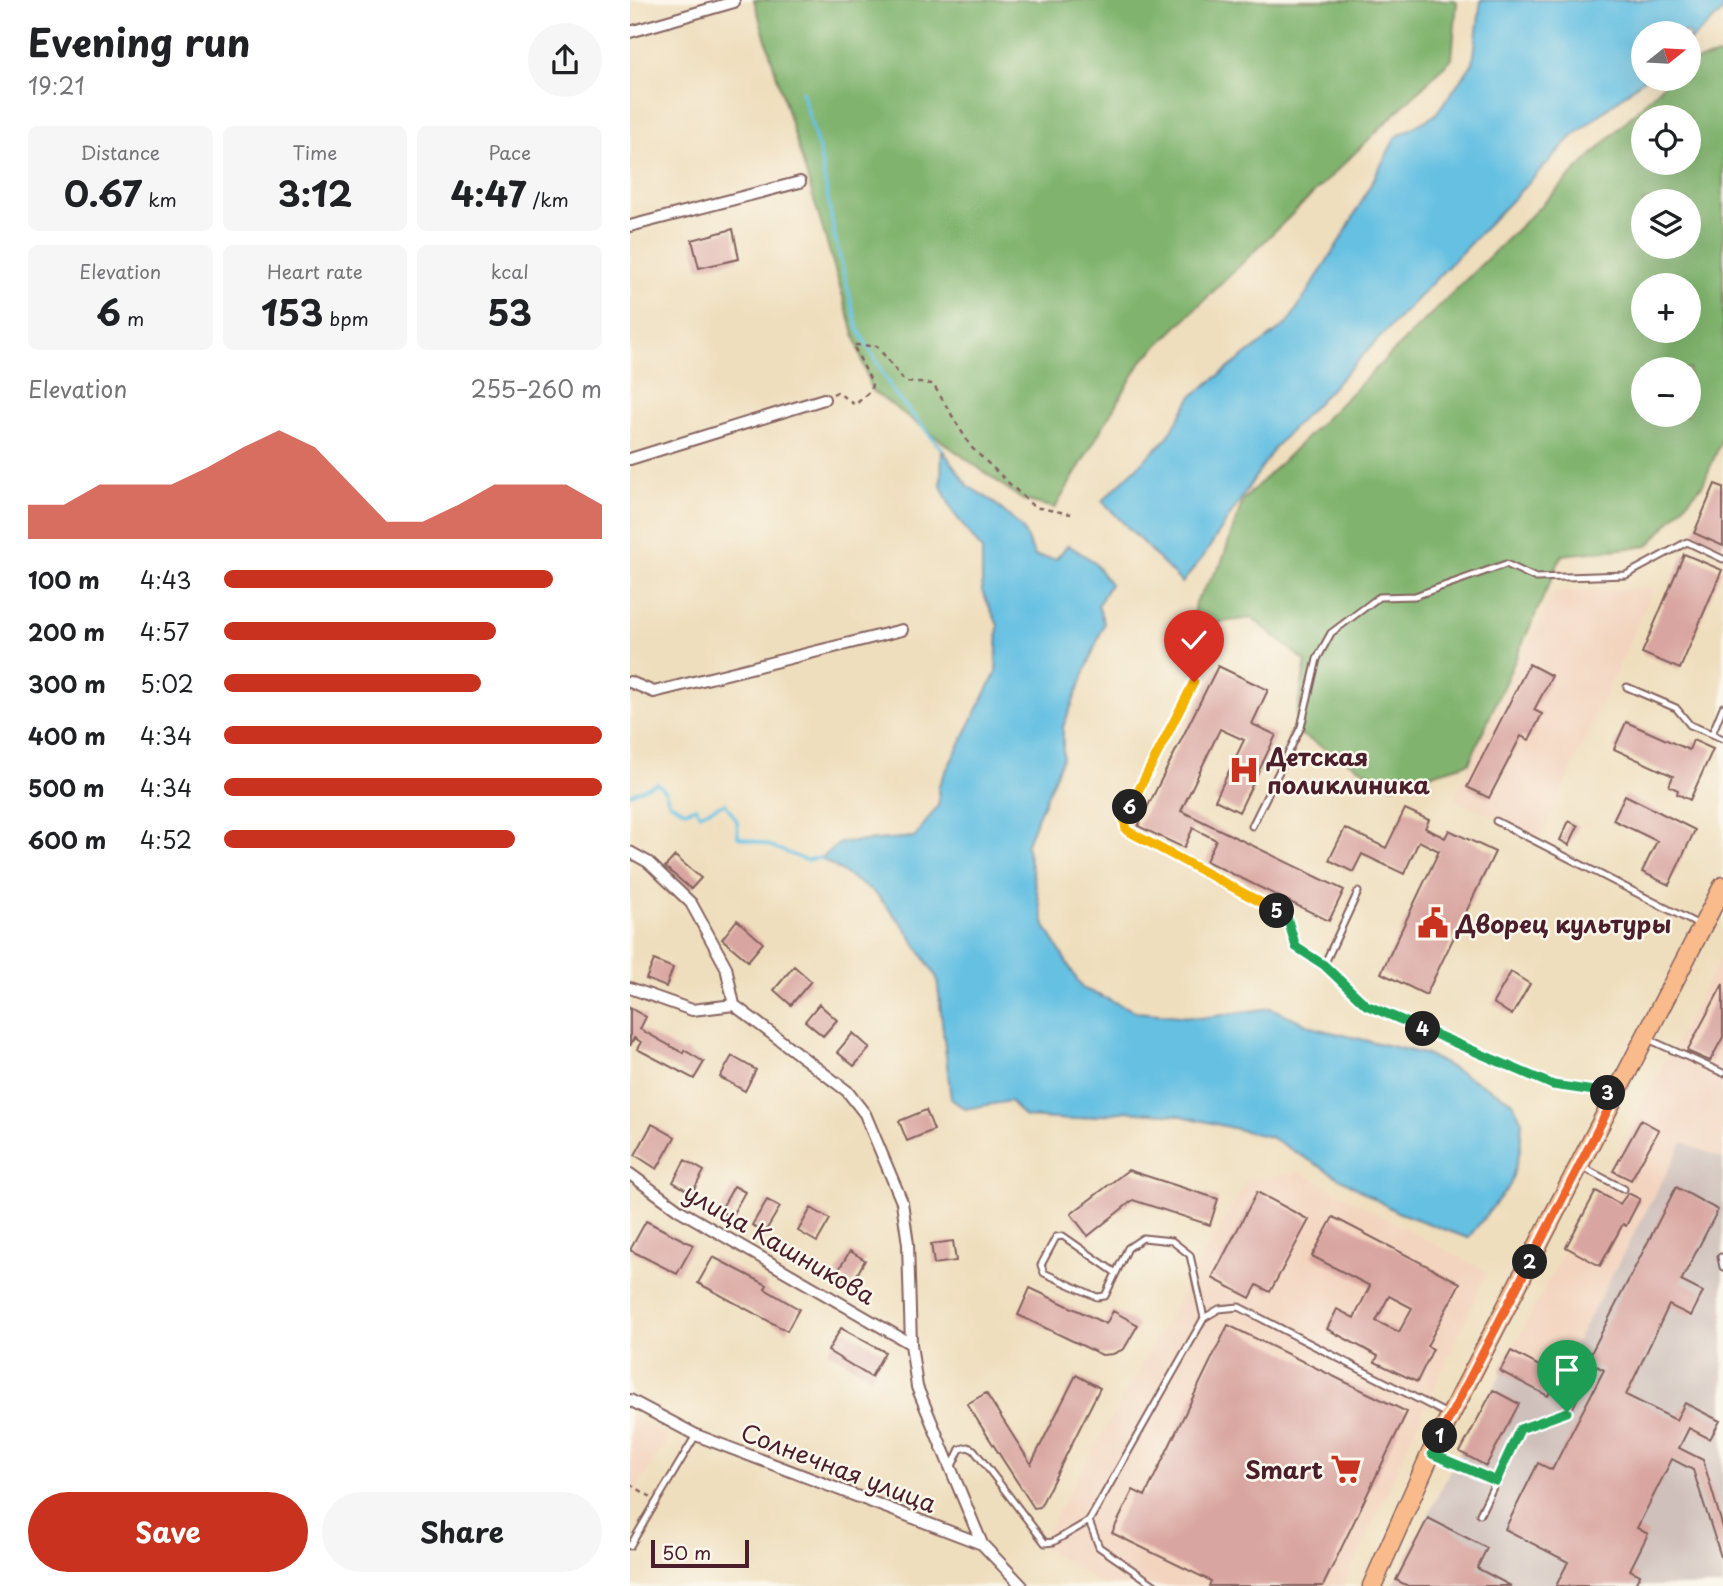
<!DOCTYPE html>
<html lang="en">
<head>
<meta charset="utf-8">
<style>
	:root { --surface:#fff; --page:#f6f6f6; --text:#202124; --muted:#757577; --accent:#c8321e }
	body { margin:0; font-family:"Playpen Sans",sans-serif; background:var(--page); color:var(--text); height:100vh; display:flex; flex-direction:column; font-size:26px; white-space:nowrap }
	* { box-sizing:border-box; margin:0 }
	p { font-size:23px; color:var(--muted) }
	.icon { flex:none; width:38px; height:38px; fill:none; stroke:currentColor; stroke-width:2; stroke-linecap:round; stroke-linejoin:round }
	.map { position:relative; flex:1; overflow:hidden }
	.sheet { display:flex; flex-direction:column; background:var(--surface); width:630px }
	.sheet>* { flex:none }
	.needle { width:46px; rotate:72deg }
	.buttons { position:absolute; left:1001px; top:21px; display:grid; gap:14px }
	.buttons a { display:grid; place-items:center; width:70px; height:70px; border-radius:50%; background:var(--surface); box-shadow:0 7px 28px #0002; font-size:35px }
	.scale { position:absolute; left:21px; bottom:18px; width:98px; box-sizing:border-box; padding-left:7px; border:4px solid #4a1f2b; border-top:0; font-size:19px; line-height:24px; white-space:nowrap; color:#4a1f2b; -webkit-text-stroke:5px #fbf7ec; paint-order:stroke }
	.pin { position:absolute; display:grid; place-items:center; width:60px; height:60px; color:#fff; margin:-72px -30px; border-radius:50% 50% 50% 0; rotate:-45deg; box-shadow:0 0 7px #0007 }
	.pin .icon { rotate:45deg }
	.km { position:absolute; width:35px; height:35px; margin:-18px; border-radius:50%; background:#222; color:#fff; font-size:19px; line-height:35px; text-align:center }
	.round { display:grid; place-items:center; flex:none; width:74px; height:74px; border-radius:37px; background:var(--page) }
	.summary { display:flex; align-items:center; justify-content:space-between; height:119px; padding:0 28px }
	h1 { font-size:38px; font-weight:700; line-height:52px }
	.figures { display:grid; grid-template-columns:repeat(3,1fr); gap:10px; height:119px; padding:7px 28px }
	.figures div { display:grid; align-content:center; border-radius:10px; background:var(--page); text-align:center }
	.figures b { font-size:35px; font-weight:700 }
	.figures small { font-size:19px; font-weight:400 }
	.figures p { font-size:19px }
	.chart { height:196px; padding:14px 28px }
	.chart p { display:flex; justify-content:space-between }
	.chart svg { width:100%; height:126px; margin-top:7px; fill:var(--accent); opacity:.7 }
	.action { display:flex; gap:14px; margin-top:auto; padding:14px 28px }
	.action a { flex:1; height:80px; border-radius:42px; background:var(--accent); color:#fff; font-size:28px; font-weight:700; line-height:80px; text-align:center }
	.action a+a { background:var(--page); color:var(--text) }
	ul { padding:0 28px; list-style:none; font-size:23px }
	li { display:grid; grid-template-columns:112px 84px 1fr; align-items:center; height:52px }
	li i { height:18px; border-radius:9px; background:var(--accent) }
	main { display:flex; flex:1; min-height:0 }
	.map>svg:first-child { display:block }
</style>
</head>
<body>
<main>
<section class="sheet">
<div class="summary"><div><h1>Evening run</h1><p>19:21</p></div><a class="round"><svg class="icon" aria-label="share" viewBox="0 0 24 24"><path d="M12 15V3M7 8l5-5 5 5M5 13v7h14v-7"/></svg></a></div>
<div class="figures">
<div><p>Distance</p><b>0.67<small> km</small></b></div>
<div><p>Time</p><b>3:12</b></div>
<div><p>Pace</p><b>4:47<small> /km</small></b></div>
</div>
<div class="figures">
<div><p>Elevation</p><b>6<small> m</small></b></div>
<div><p>Heart rate</p><b>153<small> bpm</small></b></div>
<div><p>kcal</p><b>53</b></div>
</div>
<div class="chart"><p><span>Elevation</span>255–260 m</p>
<svg viewBox="0 0 160 44" preserveAspectRatio="none"><path d="M0 44V32L10 32L20 25L30 25L40 25L50 19L60 12L70 6L80 12L90 25L100 38L110 38L120 32L130 25L140 25L150 25L160 32V44z"/></svg>
</div>
<ul>
<li><b>100 m</b>4:43<i style="width:87%"></i></li>
<li><b>200 m</b>4:57<i style="width:72%"></i></li>
<li><b>300 m</b>5:02<i style="width:68%"></i></li>
<li><b>400 m</b>4:34<i style="width:100%"></i></li>
<li><b>500 m</b>4:34<i style="width:100%"></i></li>
<li><b>600 m</b>4:52<i style="width:77%"></i></li>
</ul>
<div class="action"><a>Save</a><a>Share</a></div>
</section>
<div class="map">
<svg width="1093" height="1586" viewBox="0 0 1093 1586">
	<rect width="100%" height="100%" fill="#fbf7ec"/>
	<filter id="ink" filterUnits="userSpaceOnUse"><feTurbulence type="fractalNoise" baseFrequency=".0143" numOctaves="2"/><feDisplacementMap in="SourceGraphic" scale="14" xChannelSelector="R" yChannelSelector="G"/><feConvolveMatrix kernelMatrix="1 2 1 2 8 2 1 2 1" color-interpolation-filters="sRGB"/></filter>
	<filter id="wash" filterUnits="userSpaceOnUse"><feTurbulence type="fractalNoise" baseFrequency=".00686" numOctaves="4" result="noise"/><feDisplacementMap in="SourceGraphic" scale="28" xChannelSelector="R" yChannelSelector="G"/><feGaussianBlur stdDeviation="1.57" result="paint"/><feColorMatrix in="noise" values="0 0 0 0 0 0 0 0 0 0 0 0 0 0 0 0 0 1.4 0 .05"/><feComposite in="paint" operator="in"/></filter>
	<g filter="url(#wash)">
		<rect width="100%" height="100%" fill="#efdebd"/>
		<path fill="#f3d4bf" d="M 1024,588 L 910,838 L 824,799 L 923,593 Z
			M 1093,953 L 1093,1159 L 1053,1142 L 928,1376 L 881,1351 Z
			M 669,1172 L 857,1272 L 714,1586 L 475,1586 L 409,1545 L 617,1180 Z
			M 0,1415 L 39,1436 L 0,1500 Z"/>
		<path fill="#cfc0bb" d="M 1053,1142 L 1093,1159 L 1093,1586 L 763,1586 L 824,1463 L 872,1373 L 870,1371 L 881,1351 L 928,1376 Z"/>
		<path fill="#80b46e" stroke="#656a4c" stroke-width="2" fill-rule="evenodd" d="M 124,0 L 824,0 L 827,2 L 822,58 L 511,362 L 425,508 L 393,500 L 241,390 Z
			M 1093,54 L 1093,437 L 1073,484 L 1018,546 L 932,555 L 839,763 L 762,786 L 664,731 L 676,662 L 622,618 L 562,626 L 565,602 L 591,564 L 613,500 L 1039,79 L 1059,79 L 1059,63 ZM 1013,117 L 1059,117 L 1059,163 L 1013,163 ZM 1013,201 L 1059,201 L 1059,247 L 1013,247 ZM 1013,285 L 1059,285 L 1059,331 L 1013,331 ZM 1013,369 L 1059,369 L 1059,415 L 1013,415 Z"/>
		<path fill="#65c0e2" stroke="#587086" stroke-width="2" d="M 851,0 L 1093,0 L 1093,11 L 1059,42 L 1059,33 L 1013,33 L 1014,79 L 942,137 L 645,447 L 573,557 L 552,583 L 472,501 L 537,438 L 562,396 L 658,323 L 717,229 L 766,137 L 805,115 L 843,63 Z
			M 312,449 L 338,486 L 362,501 L 392,528 L 405,556 L 426,559 L 438,545 L 463,561 L 480,584 L 468,605 L 474,624 L 433,727 L 433,757 L 396,845 L 415,926 L 452,988 L 507,1012 L 571,1018 L 641,1008 L 688,1029 L 798,1055 L 882,1101 L 892,1121 L 890,1151 L 880,1185 L 838,1238 L 767,1212 L 640,1137 L 548,1115 L 496,1111 L 441,1120 L 395,1117 L 380,1101 L 335,1109 L 321,1099 L 307,978 L 274,926 L 246,894 L 191,858 L 210,843 L 285,837 L 309,804 L 308,787 L 366,673 L 368,625 L 352,591 L 352,550 L 323,512 L 311,486 Z"/>
		<g fill="none" stroke-linecap="round" stroke-linejoin="round">
			<path stroke="#65c0e2" stroke-width="3.5" d="M 172,91 L 190,154 L 205,238 L 228,329 L 264,393 L 312,449
				M 0,794 L 27,783 L 35,791 L 39,802 L 55,811 L 66,807 L 70,814 L 95,803 L 107,821 L 108,837 L 138,845 L 175,860 L 191,858"/>
		</g>
		<g id="blocks">
			<path fill="#d9a5a0" fill-rule="evenodd" d="M 103,229 L 109,259 L 69,268 L 62,240 Z
				M 1085,484 L 1093,487 L 1093,546 L 1064,533 Z
				M 1054,554 L 1092,570 L 1050,669 L 1012,653 Z
				M 899,664 L 922,676 L 904,710 L 912,714 L 899,740 L 891,736 L 859,798 L 837,787 Z
				M 588,666 L 638,690 L 622,724 L 646,735 L 609,812 L 585,800 L 614,740 L 590,729 L 551,811 L 714,890 L 699,921 L 576,861 L 586,840 L 563,828 L 554,848 L 508,826 Z
				M 996,722 L 1059,750 L 1063,740 L 1083,749 L 1060,800 L 1047,794 L 1048,790 L 1039,786 L 1043,776 L 984,749 Z
				M 995,795 L 1065,830 L 1039,885 L 1012,872 L 1027,841 L 983,820 Z
				M 775,809 L 799,820 L 795,828 L 815,838 L 819,830 L 865,852 L 796,995 L 751,973 L 809,851 L 789,841 L 774,874 L 732,854 L 723,872 L 699,860 L 715,828 L 756,848 Z
				M 939,821 L 948,826 L 939,845 L 930,840 Z
				M 45,856 L 71,878 L 61,889 L 35,867 Z
				M 107,920 L 133,943 L 118,961 L 92,939 Z
				M 24,960 L 43,968 L 36,987 L 16,979 Z
				M 164,966 L 181,981 L 161,1005 L 144,990 Z
				M 881,972 L 900,984 L 882,1015 L 863,1003 Z
				M 1093,984 L 1093,1037 L 1080,1061 L 1057,1051 Z
				M 189,1004 L 207,1020 L 193,1036 L 175,1021 Z
				M 0,1008 L 16,1017 L 10,1029 L 53,1053 L 54,1050 L 74,1062 L 64,1079 L 7,1049 L 11,1042 L 4,1038 L 0,1046 Z
				M 223,1033 L 240,1048 L 224,1066 L 207,1052 Z
				M 102,1056 L 126,1070 L 115,1091 L 90,1077 Z
				M 296,1110 L 304,1130 L 277,1141 L 269,1121 Z
				M 1011,1120 L 1029,1130 L 1001,1180 L 983,1171 Z
				M 22,1124 L 45,1137 L 27,1169 L 5,1155 Z
				M 55,1160 L 74,1171 L 62,1193 L 43,1182 Z
				M 498,1170 L 588,1199 L 580,1225 L 503,1200 L 458,1236 L 441,1214 Z
				M 104,1186 L 115,1192 L 101,1217 L 90,1211 Z
				M 1046,1187 L 1088,1210 L 1051,1281 L 1073,1292 L 1061,1316 L 1039,1305 L 996,1395 L 1046,1420 L 1055,1403 L 1090,1421 L 1080,1439 L 1059,1428 L 1049,1448 L 1073,1460 L 1093,1528 L 1093,1557 L 1091,1557 L 1063,1470 L 1042,1459 L 1007,1528 L 1018,1534 L 1000,1570 L 1010,1575 L 1004,1586 L 926,1586 L 938,1562 L 875,1529 L 908,1463 L 922,1470 L 974,1370 L 957,1361 Z
				M 966,1191 L 990,1204 L 998,1193 L 1010,1199 L 996,1226 L 993,1224 L 970,1266 L 936,1247 Z
				M 627,1192 L 679,1220 L 640,1292 L 627,1285 L 620,1298 L 582,1278 Z
				M 137,1200 L 150,1207 L 135,1232 L 122,1225 Z
				M 181,1208 L 200,1219 L 187,1242 L 168,1231 Z
				M 703,1217 L 830,1283 L 797,1346 L 803,1349 L 787,1382 L 745,1362 L 748,1356 L 697,1329 L 707,1309 L 724,1318 L 740,1286 L 682,1256 ZM 759,1296 L 782,1308 L 769,1332 L 746,1321 Z
				M 16,1221 L 63,1245 L 47,1274 L 0,1250 Z
				M 323,1241 L 326,1261 L 304,1264 L 301,1244 Z
				M 220,1251 L 235,1260 L 222,1284 L 206,1274 Z
				M 83,1257 L 137,1285 L 135,1289 L 169,1309 L 157,1331 L 68,1283 Z
				M 400,1288 L 476,1324 L 483,1311 L 508,1325 L 494,1349 L 483,1354 L 472,1355 L 388,1315 Z
				M 598,1325 L 777,1412 L 693,1586 L 579,1586 L 581,1581 L 482,1533 L 503,1490 L 515,1496 Z
				M 211,1328 L 255,1352 L 241,1377 L 198,1351 Z
				M 881,1351 L 928,1376 L 918,1396 L 870,1371 Z
				M 446,1375 L 470,1388 L 410,1507 L 404,1508 L 337,1404 L 356,1393 L 401,1464 Z
				M 863,1390 L 889,1404 L 856,1466 L 830,1452 Z
				M 798,1518 L 857,1548 L 847,1568 L 881,1586 L 778,1586 L 766,1580 Z"/>
		</g>
	</g>
	<g filter="url(#ink)">
		<use href="#blocks" fill-opacity="0" stroke="#84625e" stroke-width="2"/>
		<g fill="none" stroke-linecap="round" stroke-linejoin="round">
			<g stroke="#84625e" stroke-width="9">
				<path id="service" d="M 564,682 L 494,819 L 496,830 L 657,917 L 665,947 L 694,965 L 736,1005 L 923,1085 L 983,1094
					M 997,687 L 1046,708 L 1060,725 L 1082,734 L 1093,707
					M 1082,734 L 1093,739
					M 866,821 L 1069,925
					M 622,826 L 671,727 L 687,659 L 701,633 L 749,597 L 785,596 L 876,564 L 906,578 L 996,575 L 1057,542 L 1093,559
					M 694,965 L 728,892
					M 1018,1039 L 1093,1073
					M 952,1167 L 994,1189
					M 1091,1257 L 1093,1267
					M 486,1273 L 475,1296 L 467,1297 L 414,1273 L 411,1265 L 426,1237 L 433,1236 L 486,1273 L 498,1248 L 513,1238 L 542,1241 L 560,1255 L 574,1318
					M 804,1455 L 866,1481 L 850,1514
					M 322,1466 L 330,1449 L 338,1447 L 344,1450 L 415,1543 L 423,1542 L 459,1521
					M 866,1481 L 890,1429 L 937,1412 L 956,1372
					M 0,1546 L 66,1435
					M 526,1586 L 469,1547 L 459,1521 L 574,1318 L 589,1309 L 609,1307 L 817,1414"/>
			</g>
			<g stroke="#84625e" stroke-width="14">
				<path id="minor" d="M 0,32 L 104,2
					M 0,226 L 170,182
					M 0,459 L 194,399
					M 0,682 L 24,692 L 272,630
					M 0,852 L 18,862 L 61,903 L 96,967 L 104,1005 L 217,1091 L 235,1114 L 272,1202 L 278,1244 L 281,1344 L 287,1387 L 352,1544
					M 0,988 L 62,1010 L 104,1005
					M 0,1174 L 49,1210 L 281,1344
					M 0,1400 L 66,1435 L 352,1544 L 392,1586"/>
			</g>
			<g stroke="#84625e" stroke-width="21">
				<path id="primary" d="M 742,1586 L 801,1453 L 1093,886"/>
			</g>
			<path stroke="#84625e" stroke-width="2.5" stroke-dasharray="5 5" stroke-linecap="butt" d="M 203,394 L 207,392 L 225,405 L 241,390 L 242,383 L 223,345 L 247,346 L 275,382 L 303,384 L 341,447 L 404,507 L 441,514
				M 0,1484 L 21,1497"/>
			<use href="#service" stroke="#fff" stroke-width="5"/>
			<use href="#minor" stroke="#fff" stroke-width="10"/>
			<use href="#primary" stroke="#fabb8c" stroke-width="18"/>
		</g>
	</g>
	<g fill="none" stroke-linecap="round" stroke-linejoin="round" filter="url(#ink)">
		<g stroke="#fff" stroke-width="14">
			<path id="split-1" d="M 810,1436 L 802,1454 L 866,1481 L 890,1429 L 937,1412"/>
		</g>
		<g stroke="#fff" stroke-width="14">
			<path id="split-2" d="M 810,1436 L 900,1262"/>
		</g>
		<g stroke="#fff" stroke-width="14">
			<path id="split-3" d="M 900,1262 L 986,1094 L 978,1093"/>
		</g>
		<g stroke="#fff" stroke-width="14">
			<path id="split-4" d="M 793,1029 L 923,1085 L 978,1093"/>
		</g>
		<g stroke="#fff" stroke-width="14">
			<path id="split-5" d="M 647,911 L 657,917 L 666,947 L 694,965 L 736,1005 L 793,1029"/>
		</g>
		<g stroke="#fff" stroke-width="14">
			<path id="split-6" d="M 500,807 L 494,819 L 496,830 L 647,911"/>
		</g>
		<g stroke="#fff" stroke-width="14">
			<path id="split-7" d="M 500,807 L 564,682"/>
		</g>
		<use href="#split-1" stroke="#22a559" stroke-width="9"/>
		<use href="#split-2" stroke="#f0652b" stroke-width="9"/>
		<use href="#split-3" stroke="#f0652b" stroke-width="9"/>
		<use href="#split-4" stroke="#22a559" stroke-width="9"/>
		<use href="#split-5" stroke="#22a559" stroke-width="9"/>
		<use href="#split-6" stroke="#f5b400" stroke-width="9"/>
		<use href="#split-7" stroke="#f5b400" stroke-width="9"/>
	</g>
	<defs>
		<g id="hospital-bare" transform="scale(2.415)"><path d="M-5-5h3v3.5h4V-5h3V5h-3V1.5h-4V5h-3Z" fill="#c8321e" stroke="#fbf7ec" stroke-width="2.5" paint-order="stroke"/></g>
		<g id="civic-bare" transform="scale(2.415)"><path d="M-.6-6.5H3V-4.5H.6V-3L4-1V1h2V6H-6V1h2V-1L-.6-3ZM-1.2 2.5V6h2.4V2.5Z" fill="#c8321e" stroke="#fbf7ec" stroke-width="2.5" paint-order="stroke"/></g>
		<g id="supermarket-bare" transform="scale(2.415)"><path d="M-6-5.5h2.5l.6 2H6L4.5 2H-2.5L-4.4-4H-6ZM-1.5 3.2a1.3 1.3 0 1 0 .1 0ZM3 3.2a1.3 1.3 0 1 0 .1 0Z" fill="#c8321e" stroke="#fbf7ec" stroke-width="2.5" paint-order="stroke"/></g>
	</defs>
	<g fill-rule="evenodd">
		<use href="#hospital-bare" x="614" y="770"/>
		<use href="#civic-bare" x="803" y="923"/>
		<use href="#supermarket-bare" x="716" y="1469"/>
	</g>
	<g text-anchor="middle" dominant-baseline="central" stroke-width="5" stroke-linejoin="round" paint-order="stroke">
		<g font-size="24" font-weight="bold" fill="#4a1f2b" stroke="#fbf7ec" text-anchor="start">
			<text x="637" y="756">Детская<tspan x="637" dy="28">поликлиника</tspan></text>
			<text x="826" y="923">Дворец культуры</text>
			<text x="693" y="1469" text-anchor="end">Smart</text>
		</g>
		<g font-size="24" fill="#4a1f2b" stroke="#fbf7ec">
			<text transform="translate(150 1243) rotate(30)">улица Кашникова</text>
			<text transform="translate(209 1467) rotate(21)">Солнечная улица</text>
		</g>
	</g>
</svg>
<div class="buttons">
<a><svg class="needle" viewBox="-14 -14 28 28"><path d="M0-13l5 13h-10z" fill="#e53935"/><path d="M0 13l5-13h-10z" fill="#757577"/></svg></a>
<a><svg class="icon" aria-label="locate" viewBox="0 0 24 24"><circle cx="12" cy="12" r="6"/><path d="M12 2v4M12 18v4M2 12h4M18 12h4"/></svg></a>
<a><svg class="icon" aria-label="layers" viewBox="0 0 24 24"><path d="M12 4l9 5-9 5-9-5zM3 14l9 5 9-5"/></svg></a>
<a>+</a>
<a>−</a>
</div>
<div class="scale">50 m</div>
<div class="pin" style="left:937px;top:1412px;background:#1e9e55"><svg class="icon" aria-label="arrive" viewBox="0 0 24 24"><path d="M6 21V4h12l-3 4 3 4H6"/></svg></div>
<div class="pin" style="left:564px;top:682px;background:#d93025"><svg class="icon" aria-label="check" viewBox="0 0 24 24"><path d="M5 12l5 5 9-10"/></svg></div>
<b class="km" style="left:810px;top:1436px">1</b>
<b class="km" style="left:900px;top:1262px">2</b>
<b class="km" style="left:978px;top:1093px">3</b>
<b class="km" style="left:793px;top:1029px">4</b>
<b class="km" style="left:647px;top:911px">5</b>
<b class="km" style="left:500px;top:807px">6</b>
</div>
</main>
</body>
</html>
